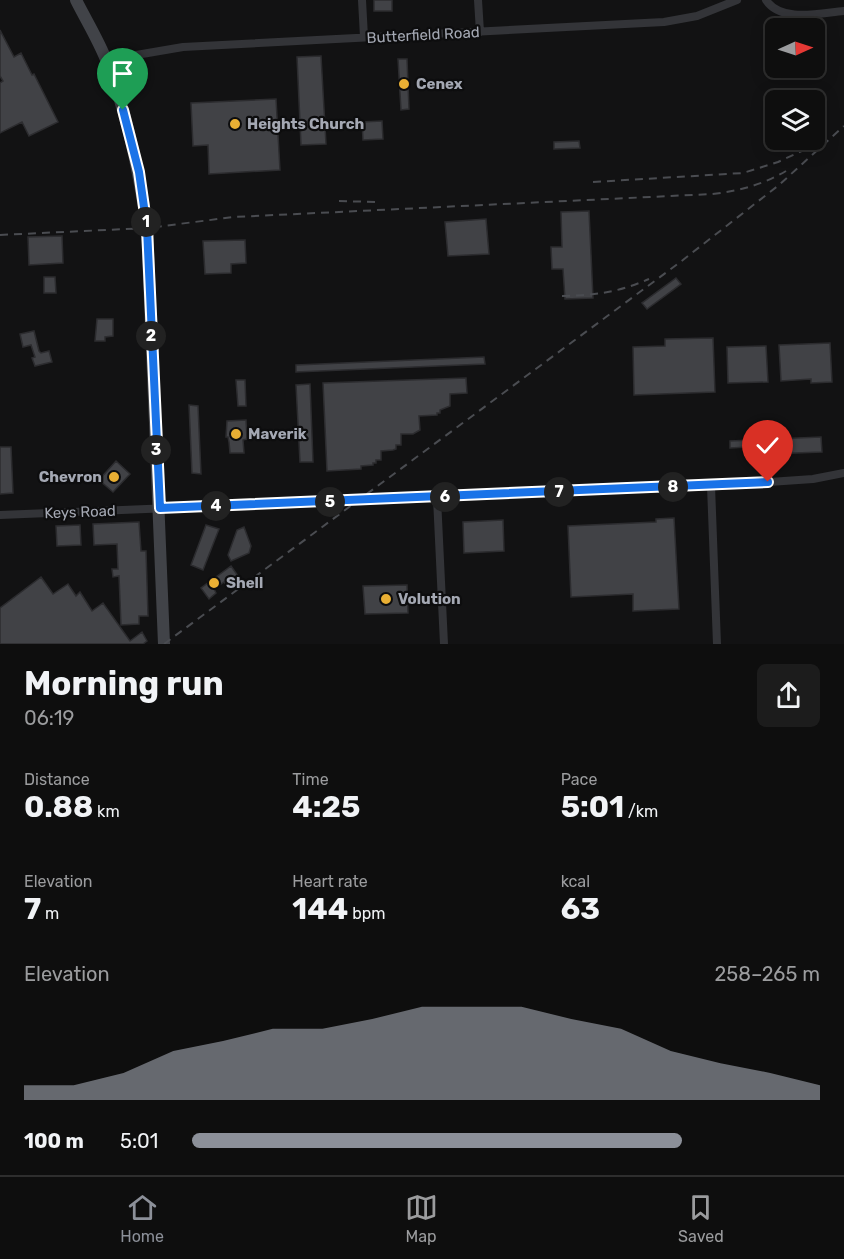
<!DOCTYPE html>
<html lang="en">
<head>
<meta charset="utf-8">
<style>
	:root { --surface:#0e0e0e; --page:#1c1c1c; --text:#f1f3f6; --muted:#9b9c9e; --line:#2e2e2e; --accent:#8c9099 }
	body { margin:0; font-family:Rubik,sans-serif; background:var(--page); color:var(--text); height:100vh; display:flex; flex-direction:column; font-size:22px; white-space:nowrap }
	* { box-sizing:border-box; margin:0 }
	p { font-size:20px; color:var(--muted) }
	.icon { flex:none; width:33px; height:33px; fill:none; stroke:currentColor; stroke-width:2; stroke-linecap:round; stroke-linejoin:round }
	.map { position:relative; height:644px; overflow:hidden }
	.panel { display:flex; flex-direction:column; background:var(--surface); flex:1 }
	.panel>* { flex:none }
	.needle { width:39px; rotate:87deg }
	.tools { position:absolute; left:765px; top:18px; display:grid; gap:12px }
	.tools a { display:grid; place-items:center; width:60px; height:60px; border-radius:9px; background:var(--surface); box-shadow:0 3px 15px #0003,0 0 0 2px var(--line); font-size:30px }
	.pin { position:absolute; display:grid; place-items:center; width:51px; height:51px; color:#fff; margin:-62px -26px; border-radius:50% 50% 50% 0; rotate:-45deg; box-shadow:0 0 6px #0007 }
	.pin .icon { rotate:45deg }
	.km { position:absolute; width:30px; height:30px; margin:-15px; border-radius:50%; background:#222; color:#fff; font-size:16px; line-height:30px; text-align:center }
	.round { display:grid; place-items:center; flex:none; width:63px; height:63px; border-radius:9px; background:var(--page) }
	.summary { display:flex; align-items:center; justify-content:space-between; height:102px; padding:0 24px }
	h1 { font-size:33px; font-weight:700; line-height:45px }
	.figures { display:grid; grid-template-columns:repeat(3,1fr); gap:9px; height:102px; padding:6px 24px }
	.figures div { display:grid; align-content:center }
	.figures b { font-size:30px; font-weight:700 }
	.figures small { font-size:16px; font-weight:400 }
	.figures p { font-size:16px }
	.chart { height:168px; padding:12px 24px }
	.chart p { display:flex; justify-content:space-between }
	.chart svg { width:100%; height:108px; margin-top:6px; fill:var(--accent); opacity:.7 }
	ul { padding:0 24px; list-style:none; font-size:20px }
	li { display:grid; grid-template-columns:96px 72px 1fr; align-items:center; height:45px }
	li i { height:15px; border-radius:8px; background:var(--accent) }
	.dock { display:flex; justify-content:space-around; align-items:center; height:84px; border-top:2px solid var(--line); background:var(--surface); font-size:16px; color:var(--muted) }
	.dock a { display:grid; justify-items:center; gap:3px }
	.dock .active { color:var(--accent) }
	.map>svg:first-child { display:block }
</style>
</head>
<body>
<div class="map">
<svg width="844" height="644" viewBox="0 0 844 644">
	<rect width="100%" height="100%" fill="#121213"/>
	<path fill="#414246" stroke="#2c2c2f" stroke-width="1.5" d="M 374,0 L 392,0 L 392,11 L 374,11 Z
		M 0,30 L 14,57 L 21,53 L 32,75 L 34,74 L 58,122 L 29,136 L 22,122 L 0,133 L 0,83 L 3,81 L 0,76 Z
		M 321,56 L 326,144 L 301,145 L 297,57 Z
		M 398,59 L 407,59 L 409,109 L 401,110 Z
		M 276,99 L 280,170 L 209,174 L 208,145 L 193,146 L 191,103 Z
		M 382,121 L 383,139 L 363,140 L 362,122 Z
		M 579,141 L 580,148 L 554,149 L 554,142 Z
		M 589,211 L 593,298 L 565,299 L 563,269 L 552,269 L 551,247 L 562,247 L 561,212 Z
		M 486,219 L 489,254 L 448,256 L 445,222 Z
		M 62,236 L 63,263 L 29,265 L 28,237 Z
		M 245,240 L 246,263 L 231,264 L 231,273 L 205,274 L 203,241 Z
		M 44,277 L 55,277 L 56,293 L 44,293 Z
		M 676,278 L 681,284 L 647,309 L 642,303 Z
		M 97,319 L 113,319 L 113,336 L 105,337 L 105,341 L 95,341 Z
		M 34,331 L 39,351 L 41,353 L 49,351 L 52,362 L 35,366 L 32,358 L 35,357 L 31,345 L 23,347 L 20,334 Z
		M 713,338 L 715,392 L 634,395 L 633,347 L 665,346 L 665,339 Z
		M 830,343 L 832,382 L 811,383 L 811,379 L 781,381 L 779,345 Z
		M 766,346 L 768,382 L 728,383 L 727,347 Z
		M 484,357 L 485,364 L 296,372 L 296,365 Z
		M 466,378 L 467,393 L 450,394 L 450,406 L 440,410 L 440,413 L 437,413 L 437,415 L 419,416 L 420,430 L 413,434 L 401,434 L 401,445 L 396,445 L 396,449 L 393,450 L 381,451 L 381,460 L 376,460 L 376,463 L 373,463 L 373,465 L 361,466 L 361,469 L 327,471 L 323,383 Z
		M 236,380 L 245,380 L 246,406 L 238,406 Z
		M 310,384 L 313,462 L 300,462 L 296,385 Z
		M 189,405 L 198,406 L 201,474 L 192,473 Z
		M 246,420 L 247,439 L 243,440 L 244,453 L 230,453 L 229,442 L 228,437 L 226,437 L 227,421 Z
		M 821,437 L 822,452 L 769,454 L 768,446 L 730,448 L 730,441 Z
		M 0,447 L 11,447 L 13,493 L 0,494 Z
		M 116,461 L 130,474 L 113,492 L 99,480 Z
		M 674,518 L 679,609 L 633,611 L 633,594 L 571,597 L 568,526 L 656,522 L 656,519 Z
		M 503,520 L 504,551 L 464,553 L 463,522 Z
		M 139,522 L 141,551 L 146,551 L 148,616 L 139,616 L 139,624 L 121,625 L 119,576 L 113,577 L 112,569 L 118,569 L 117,544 L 94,545 L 93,524 Z
		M 80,525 L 81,545 L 57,546 L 56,526 Z
		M 206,525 L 219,529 L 203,570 L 191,565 Z
		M 244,527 L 251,546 L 249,553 L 231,561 L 228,555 L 237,530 Z
		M 231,566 L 238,576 L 226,585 L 224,582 L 214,589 L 216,593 L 209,599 L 201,588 Z
		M 41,577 L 53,594 L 68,584 L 76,596 L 80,592 L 92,611 L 103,603 L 130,641 L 142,632 L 147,641 L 143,644 L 0,644 L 0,608 Z
		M 407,585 L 408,613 L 365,614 L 363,586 Z"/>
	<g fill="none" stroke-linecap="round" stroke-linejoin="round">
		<path stroke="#333438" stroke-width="8" d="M 362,0 L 364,37
			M 478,0 L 480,32
			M 766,0 C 781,23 820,13 844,11
			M 107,60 L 183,47 L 664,22 L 697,16 L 737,0
			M 711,486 L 717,644
			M 437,498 L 444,644
			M 0,515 L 711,486 L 813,479 L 844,473"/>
		<path stroke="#414348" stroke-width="12" d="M 76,0 C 86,20 99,41 107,62 C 128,116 139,171 147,228 L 164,644"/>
		<path stroke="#4a4c51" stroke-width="2" stroke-dasharray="8 6" stroke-linecap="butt" d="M 593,182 L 743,173 L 778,162 L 806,149 L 824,137
			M 339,201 L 375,202
			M 0,235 L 147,228 L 234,217 L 712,194 C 739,191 762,185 786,171
			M 562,296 C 596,295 616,293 649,279
			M 164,644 L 679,263 L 779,185 L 844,126"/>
	</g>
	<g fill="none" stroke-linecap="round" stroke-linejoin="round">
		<g stroke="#fff" stroke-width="12">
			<path id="route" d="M 123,110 L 139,172 L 147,228 L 160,508 L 768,482"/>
		</g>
		<use href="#route" stroke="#1a73e8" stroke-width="8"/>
	</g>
	<g fill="#e9af34" stroke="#0d0d0e" stroke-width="2">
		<circle cx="404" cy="84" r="6"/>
		<circle cx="235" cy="124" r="6"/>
		<circle cx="236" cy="434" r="6"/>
		<circle cx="114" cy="477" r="6"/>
		<circle cx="214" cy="583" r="6"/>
		<circle cx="386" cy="599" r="6"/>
	</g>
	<g text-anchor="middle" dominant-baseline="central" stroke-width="4.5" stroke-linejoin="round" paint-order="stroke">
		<g font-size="15" fill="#a4a8b3" stroke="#0d0d0e">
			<text transform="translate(423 35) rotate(-3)">Butterfield Road</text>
			<text transform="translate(80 512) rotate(-2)">Keys Road</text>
		</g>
		<g font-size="15" font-weight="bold" fill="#a4a8b3" stroke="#0d0d0e" text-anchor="start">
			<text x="416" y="84">Cenex</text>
			<text x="247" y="124">Heights Church</text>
			<text x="248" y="434">Maverik</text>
			<text x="102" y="477" text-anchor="end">Chevron</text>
			<text x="226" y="583">Shell</text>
			<text x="398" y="599">Volution</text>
		</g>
	</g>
</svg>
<div class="tools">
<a><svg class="needle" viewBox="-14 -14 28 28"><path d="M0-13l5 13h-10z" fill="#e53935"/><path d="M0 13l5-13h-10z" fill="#9b9c9e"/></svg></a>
<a><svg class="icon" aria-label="layers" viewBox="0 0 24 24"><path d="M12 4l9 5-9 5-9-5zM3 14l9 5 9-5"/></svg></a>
</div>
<div class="pin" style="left:123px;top:110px;background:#1e9e55"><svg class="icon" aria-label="arrive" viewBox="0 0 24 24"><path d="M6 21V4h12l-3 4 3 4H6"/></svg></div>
<div class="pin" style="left:768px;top:482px;background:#d93025"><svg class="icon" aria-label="check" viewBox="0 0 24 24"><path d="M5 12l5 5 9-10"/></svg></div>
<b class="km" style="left:146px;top:222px">1</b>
<b class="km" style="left:151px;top:336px">2</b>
<b class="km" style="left:156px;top:450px">3</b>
<b class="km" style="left:216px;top:506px">4</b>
<b class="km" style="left:330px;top:502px">5</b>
<b class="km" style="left:445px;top:497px">6</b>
<b class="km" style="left:559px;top:492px">7</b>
<b class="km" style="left:673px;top:487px">8</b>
</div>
<section class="panel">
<div class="summary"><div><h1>Morning run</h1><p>06:19</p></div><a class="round"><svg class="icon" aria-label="share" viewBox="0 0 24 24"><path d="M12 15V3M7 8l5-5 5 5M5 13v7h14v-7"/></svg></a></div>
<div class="figures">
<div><p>Distance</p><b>0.88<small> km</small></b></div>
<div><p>Time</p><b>4:25</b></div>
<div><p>Pace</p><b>5:01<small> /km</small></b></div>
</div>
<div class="figures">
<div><p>Elevation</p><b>7<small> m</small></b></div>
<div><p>Heart rate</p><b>144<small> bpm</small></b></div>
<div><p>kcal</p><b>63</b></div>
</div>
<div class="chart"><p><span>Elevation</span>258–265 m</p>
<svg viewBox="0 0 160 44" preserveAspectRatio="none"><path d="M0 44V38L10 38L20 33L30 24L40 20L50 15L60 15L70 11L80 6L90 6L100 6L110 11L120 15L130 24L140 29L150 33L160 38V44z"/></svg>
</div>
<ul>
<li><b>100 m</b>5:01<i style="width:78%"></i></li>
</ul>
</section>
<nav class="dock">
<a class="active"><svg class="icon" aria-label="home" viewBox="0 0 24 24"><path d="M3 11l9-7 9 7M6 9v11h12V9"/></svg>Home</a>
<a><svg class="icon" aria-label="map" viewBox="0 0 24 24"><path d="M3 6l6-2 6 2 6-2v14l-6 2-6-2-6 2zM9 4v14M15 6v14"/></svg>Map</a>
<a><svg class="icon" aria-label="saved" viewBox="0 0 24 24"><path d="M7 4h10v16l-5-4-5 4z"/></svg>Saved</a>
</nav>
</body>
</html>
